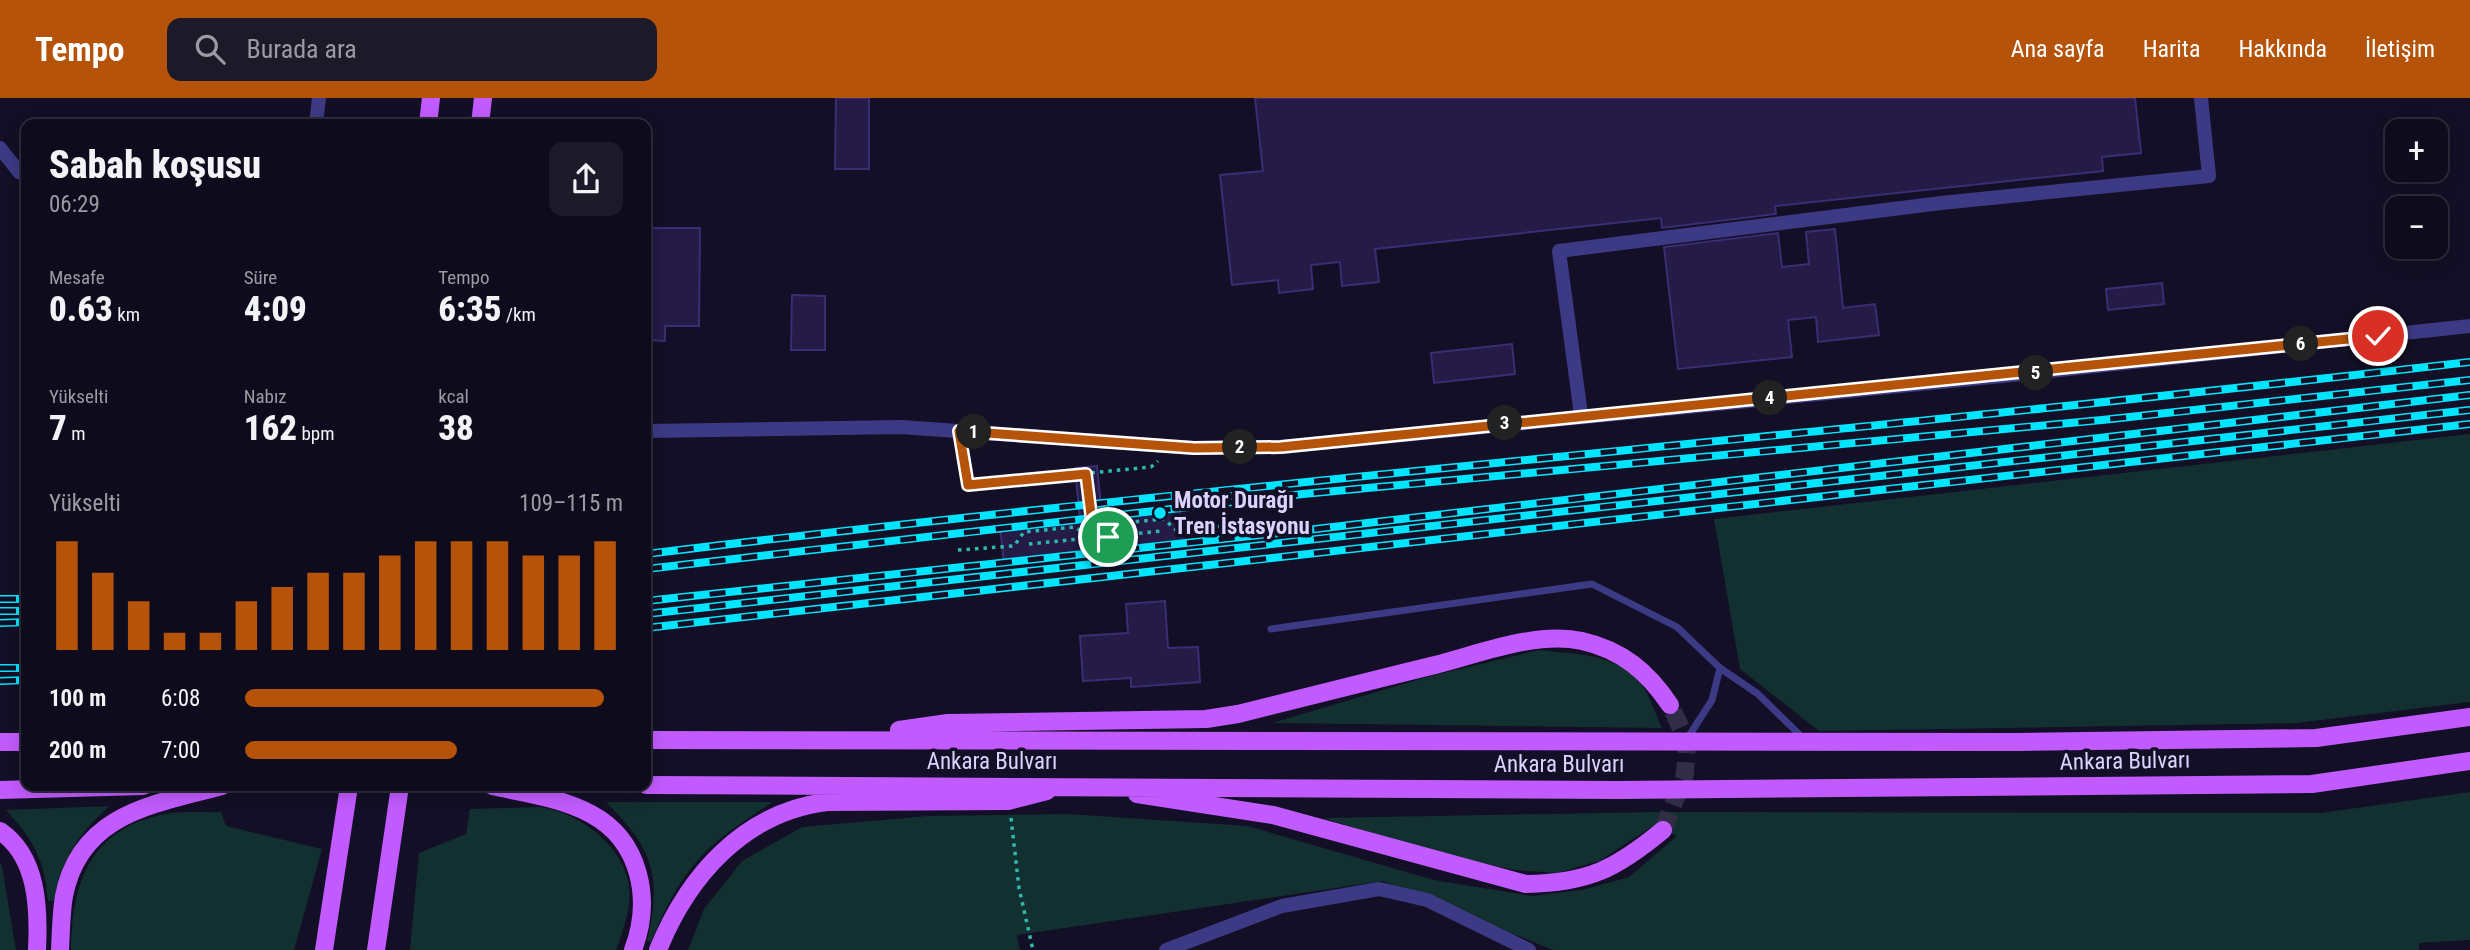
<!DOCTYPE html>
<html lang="tr">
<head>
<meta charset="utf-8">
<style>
	:root { --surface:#0e0b1c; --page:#1c1929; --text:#f1f3f6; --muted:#9b9ba3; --line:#2e2b3b; --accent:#b45309 }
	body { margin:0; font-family:"Roboto Condensed",sans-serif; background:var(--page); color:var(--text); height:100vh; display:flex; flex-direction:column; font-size:26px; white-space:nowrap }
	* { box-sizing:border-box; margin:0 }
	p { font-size:23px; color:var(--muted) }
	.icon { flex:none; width:38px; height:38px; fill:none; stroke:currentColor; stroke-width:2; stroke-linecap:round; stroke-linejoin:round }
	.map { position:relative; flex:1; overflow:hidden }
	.side { position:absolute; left:21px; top:21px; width:630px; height:672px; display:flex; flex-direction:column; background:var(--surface); border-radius:14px; box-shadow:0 4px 18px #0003,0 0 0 2px var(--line) }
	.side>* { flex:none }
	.controls { position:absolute; left:2385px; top:21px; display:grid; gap:14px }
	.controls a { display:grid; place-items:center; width:63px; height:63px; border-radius:14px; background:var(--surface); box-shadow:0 4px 18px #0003,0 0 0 2px var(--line); font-size:35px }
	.pin { position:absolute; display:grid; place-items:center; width:60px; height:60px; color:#fff; margin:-30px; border:4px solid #fff; border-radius:50%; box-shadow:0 2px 7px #0007 }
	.km { position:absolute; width:35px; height:35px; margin:-18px; border-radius:50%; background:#222; color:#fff; font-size:19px; line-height:35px; text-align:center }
	.round { display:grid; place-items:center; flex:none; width:74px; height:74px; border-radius:14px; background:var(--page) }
	.head { display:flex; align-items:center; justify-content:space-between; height:119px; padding:0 28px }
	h1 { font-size:38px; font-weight:800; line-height:52px }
	.figures { display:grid; grid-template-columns:repeat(3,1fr); gap:10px; height:119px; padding:7px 28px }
	.figures div { display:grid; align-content:center }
	.figures b { font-size:35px; font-weight:800 }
	.figures small { font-size:19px; font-weight:400 }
	.figures p { font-size:19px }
	.chart { height:196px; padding:14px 28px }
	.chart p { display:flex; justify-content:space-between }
	.chart svg { width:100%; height:126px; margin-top:7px; stroke:var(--accent); stroke-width:6 }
	ul { padding:0 28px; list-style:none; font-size:23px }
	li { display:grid; grid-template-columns:112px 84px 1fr; align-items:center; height:52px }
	li i { height:18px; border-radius:9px; background:var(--accent) }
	header { display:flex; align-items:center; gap:42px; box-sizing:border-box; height:98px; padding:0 35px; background:var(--accent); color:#fff }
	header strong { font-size:33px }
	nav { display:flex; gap:38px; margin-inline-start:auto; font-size:24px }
	.search { width:490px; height:63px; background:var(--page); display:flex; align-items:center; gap:18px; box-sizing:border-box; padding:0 24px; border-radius:14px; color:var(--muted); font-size:26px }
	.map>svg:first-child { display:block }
</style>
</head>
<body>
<header>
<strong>Tempo</strong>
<div class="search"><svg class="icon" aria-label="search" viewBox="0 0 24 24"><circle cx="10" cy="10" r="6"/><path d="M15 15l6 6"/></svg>Burada ara</div>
<nav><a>Ana sayfa</a><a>Harita</a><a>Hakkında</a><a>İletişim</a></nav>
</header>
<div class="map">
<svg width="2470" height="852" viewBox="0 0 2470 852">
	<rect width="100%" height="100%" fill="#130f26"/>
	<path fill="#12302f" d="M 2470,336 L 2470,604 L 2296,625 L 1819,633 L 1740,571 L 1714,421 Z
		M 1539,552 C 1571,556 1614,555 1637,581 C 1648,592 1655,615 1662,630 L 1272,625 L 1427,579 Z
		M 2470,694 L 2470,842 L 2419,845 L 2419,852 L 1553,852 L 1383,783 L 1017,837 L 1020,852 L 688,852 L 704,811 L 742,763 L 802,729 L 927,718 L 1068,716 L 1248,728 L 1434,782 L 1532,798 L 1582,792 L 1629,779 L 1677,738 L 1653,728 L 1599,763 L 1557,775 L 1515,772 L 1436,755 L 1323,720 L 1656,714 L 2321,715 Z
		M 606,704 L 773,704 C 703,749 684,767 651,844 L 647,843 C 662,778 654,752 606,704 Z
		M 110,708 C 78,735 62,762 54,803 L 48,803 C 44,760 34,743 6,712 Z
		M 540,709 C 576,714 620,744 628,783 C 633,806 624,831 616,852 L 410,852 L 419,755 L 466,736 L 470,711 Z
		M 221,714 L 226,728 L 322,751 L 294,852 L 71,852 C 72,781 92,727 172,715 C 188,713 205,715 221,714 Z
		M 0,765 L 2,768 L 16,852 L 0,852 Z"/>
	<path fill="#241b47" stroke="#3b2d73" stroke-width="2" d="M 836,0 L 869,0 L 869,71 L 835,71 Z
		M 1255,0 L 2135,0 L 2141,55 L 2102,59 L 2103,73 L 1775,108 L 1776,116 L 1662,130 L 1661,120 L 1375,151 L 1379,184 L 1342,188 L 1340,164 L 1311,167 L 1313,191 L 1279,195 L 1278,182 L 1232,187 L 1220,77 L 1263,73 Z
		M 648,130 L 700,130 L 699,228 L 665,228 L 665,243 L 648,242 Z
		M 1835,131 L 1843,210 L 1875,206 L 1879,237 L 1818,244 L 1816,219 L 1788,222 L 1792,259 L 1678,271 L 1664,149 L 1778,135 L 1782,169 L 1809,166 L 1806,134 Z
		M 2162,185 L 2164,206 L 2108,212 L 2106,191 Z
		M 792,197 L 825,198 L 825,252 L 791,252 Z
		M 1512,246 L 1515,276 L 1434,285 L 1431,255 Z
		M 1097,368 L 1102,419 L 1180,412 L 1183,448 L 1004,465 L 1000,429 L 1080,421 L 1075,370 Z
		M 1165,503 L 1168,550 L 1198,549 L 1200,584 L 1131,589 L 1131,580 L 1083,583 L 1080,538 L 1128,535 L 1126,506 Z"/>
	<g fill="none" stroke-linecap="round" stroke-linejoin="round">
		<path stroke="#312d47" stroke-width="18" stroke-dasharray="18 9" stroke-linecap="butt" d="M 1663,732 L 1685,676 L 1687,643 L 1670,607"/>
		<path stroke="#2fb8b0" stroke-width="3.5" stroke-dasharray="3.5 5" stroke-linecap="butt" d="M 962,350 L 968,387 L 1151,369 L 1158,363
			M 1099,439 L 1111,426 L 1164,421 L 1176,432 L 1224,428
			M 1029,446 L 1162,433
			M 958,452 L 1014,448 L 1024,434 L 1075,429 L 1091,440
			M 1011,720 L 1019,790 L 1033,852"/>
		<path stroke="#3d3a85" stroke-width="7" d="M 1271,531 L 1592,486 L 1677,529 L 1720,570 L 1758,596 L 1805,642
			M 1687,641 L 1712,602 L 1720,570"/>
		<path stroke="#3d3a85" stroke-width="14" d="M 316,26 L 319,0
			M 0,50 L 19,74 L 26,77
			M 1581,317 L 1559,153 L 1941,105 L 2209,78 L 2201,0
			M 646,333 L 901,329 L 1194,350 L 1281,349 L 2012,277 L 2470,228
			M 1166,852 L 1282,808 L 1379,791 L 1427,802 L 1529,852"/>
		<path stroke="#c25bff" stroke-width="18" d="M 428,26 L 431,0
			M 480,26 L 483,0
			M 899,632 L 948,625 L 1206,621 L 1238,616 C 1303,600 1369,583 1435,567 C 1479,556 1536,533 1582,543 C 1622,552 1648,574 1670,607
			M 646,642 L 2017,644 L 2316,640 L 2470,619
			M 0,644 L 26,644
			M 646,687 L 1619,692 L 2312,686 L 2470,663
			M 492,688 C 524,695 562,700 591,716 C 641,743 652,802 633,852
			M 0,692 L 143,688
			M 1137,696 L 1273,717 L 1526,786 C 1588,785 1616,771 1663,732
			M 0,733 C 38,759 39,811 37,852
			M 60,852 C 61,834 61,815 64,798 C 80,715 155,706 222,688
			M 324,852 L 349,688
			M 376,852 L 400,688
			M 658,852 C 688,778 744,714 827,704 L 1008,703 L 1047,693"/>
		<g stroke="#00e5ff" stroke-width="8">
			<path id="rail" d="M 646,456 C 1253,383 1863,334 2470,264
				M 646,471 L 1303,396 L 2102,322 L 2470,282
				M 0,501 L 26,501
				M 646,503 L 1307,432 L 2470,297
				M 0,513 L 26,513
				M 646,516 L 2470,312
				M 0,525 L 26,524
				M 646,530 L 2470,326
				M 0,570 L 26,570
				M 0,583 L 26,582"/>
		</g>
		<use href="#rail" stroke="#130f26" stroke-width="5" stroke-dasharray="16" stroke-linecap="butt"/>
		<path stroke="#2fb8b0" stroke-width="3.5" stroke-dasharray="3.5 5" stroke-linecap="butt" d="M 1086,376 L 1095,440"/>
	</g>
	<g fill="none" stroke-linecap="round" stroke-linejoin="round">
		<g stroke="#fff" stroke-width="14">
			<path id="route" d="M 1108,439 L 1094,440 L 1086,376 L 968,387 L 959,333 L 1194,350 L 1281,349 L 2378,238"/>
		</g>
		<use href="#route" stroke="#b45309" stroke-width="9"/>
	</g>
	<circle fill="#00e5ff" stroke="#130f26" stroke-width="2.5" cx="1160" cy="415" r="7"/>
	<g text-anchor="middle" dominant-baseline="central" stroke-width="7" stroke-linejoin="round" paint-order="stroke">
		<g font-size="23" font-weight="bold" fill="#d9d4ff" stroke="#130f26" text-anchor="start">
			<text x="1174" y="402">Motor Durağı<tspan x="1174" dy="26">Tren İstasyonu</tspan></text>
		</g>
		<g font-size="23" fill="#d9d4ff" stroke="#130f26">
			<text x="992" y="663">Ankara Bulvarı</text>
			<text transform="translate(2125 663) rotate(-1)">Ankara Bulvarı</text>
			<text x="1559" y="666">Ankara Bulvarı</text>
		</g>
	</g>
</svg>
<div class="controls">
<a>+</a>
<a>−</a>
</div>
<div class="pin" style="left:1108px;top:439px;background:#1e9e55"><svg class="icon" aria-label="arrive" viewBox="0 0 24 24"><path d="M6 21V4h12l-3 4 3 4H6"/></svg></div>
<div class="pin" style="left:2378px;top:238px;background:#d93025"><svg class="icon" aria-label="check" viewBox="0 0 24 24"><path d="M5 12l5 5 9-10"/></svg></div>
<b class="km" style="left:974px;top:334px">1</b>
<b class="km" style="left:1240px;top:349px">2</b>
<b class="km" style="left:1505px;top:325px">3</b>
<b class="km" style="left:1770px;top:300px">4</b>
<b class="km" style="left:2036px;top:275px">5</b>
<b class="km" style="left:2301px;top:246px">6</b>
<section class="side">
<div class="head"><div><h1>Sabah koşusu</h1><p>06:29</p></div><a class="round"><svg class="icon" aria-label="share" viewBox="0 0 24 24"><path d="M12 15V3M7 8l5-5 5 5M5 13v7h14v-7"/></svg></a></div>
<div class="figures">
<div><p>Mesafe</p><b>0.63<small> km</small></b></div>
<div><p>Süre</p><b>4:09</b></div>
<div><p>Tempo</p><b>6:35<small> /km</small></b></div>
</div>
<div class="figures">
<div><p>Yükselti</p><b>7<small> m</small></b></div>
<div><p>Nabız</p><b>162<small> bpm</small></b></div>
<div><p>kcal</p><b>38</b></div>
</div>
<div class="chart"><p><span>Yükselti</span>109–115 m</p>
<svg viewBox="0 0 160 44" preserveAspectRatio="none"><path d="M5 44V6M15 44V17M25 44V27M35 44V38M45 44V38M55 44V27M65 44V22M75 44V17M85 44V17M95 44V11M105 44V6M115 44V6M125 44V6M135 44V11M145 44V11M155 44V6"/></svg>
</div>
<ul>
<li><b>100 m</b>6:08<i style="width:95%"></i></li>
<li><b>200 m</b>7:00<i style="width:56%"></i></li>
</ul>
</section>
</div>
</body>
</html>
